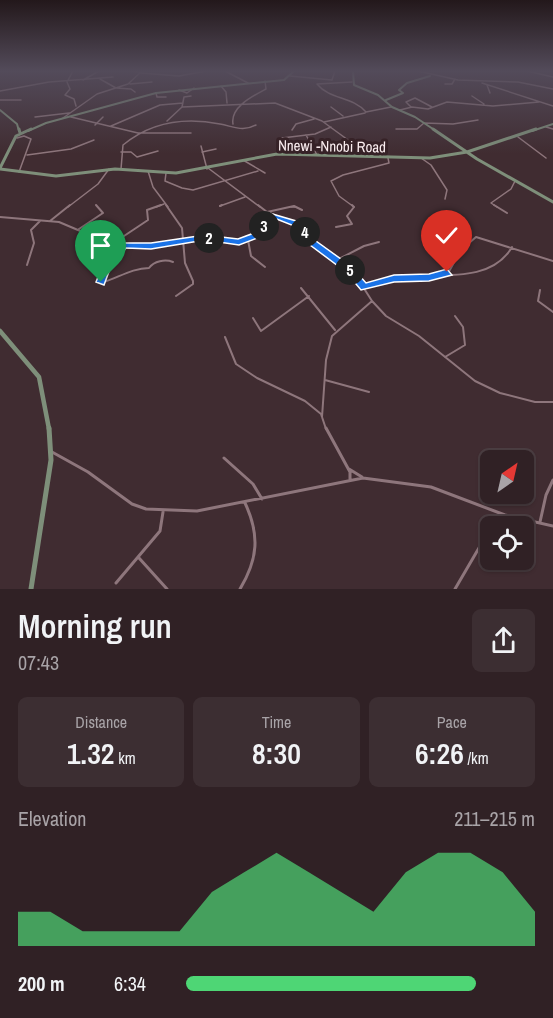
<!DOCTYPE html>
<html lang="en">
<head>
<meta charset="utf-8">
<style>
	:root { --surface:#302125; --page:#3c2e32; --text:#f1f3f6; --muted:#a8a3a7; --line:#4b3e42; --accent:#4ed675 }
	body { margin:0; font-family:"Archivo Narrow",sans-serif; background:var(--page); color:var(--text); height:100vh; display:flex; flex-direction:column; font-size:22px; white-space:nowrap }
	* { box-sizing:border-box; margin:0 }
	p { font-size:20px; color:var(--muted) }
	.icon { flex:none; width:33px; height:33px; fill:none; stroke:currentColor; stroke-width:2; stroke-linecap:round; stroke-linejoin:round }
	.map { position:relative; height:589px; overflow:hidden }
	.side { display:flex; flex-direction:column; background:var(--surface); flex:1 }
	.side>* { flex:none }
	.needle { width:39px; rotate:34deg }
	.fabs { position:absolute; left:480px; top:450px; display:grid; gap:12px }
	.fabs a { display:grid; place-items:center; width:54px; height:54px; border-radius:9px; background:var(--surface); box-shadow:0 2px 4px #0004,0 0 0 2px var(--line); font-size:30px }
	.pin { position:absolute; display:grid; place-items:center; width:51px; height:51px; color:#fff; margin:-62px -26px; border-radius:50% 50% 50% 0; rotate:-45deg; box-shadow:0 0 6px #0007 }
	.pin .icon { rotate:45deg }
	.km { position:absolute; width:30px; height:30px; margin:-15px; border-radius:50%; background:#222; color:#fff; font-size:16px; line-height:30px; text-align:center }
	.round { display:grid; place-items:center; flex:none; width:63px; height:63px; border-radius:9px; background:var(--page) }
	.headline { display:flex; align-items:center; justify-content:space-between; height:102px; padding:0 18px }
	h1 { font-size:33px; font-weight:600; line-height:45px }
	.metrics { display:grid; grid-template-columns:repeat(3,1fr); gap:9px; height:102px; padding:6px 18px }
	.metrics div { display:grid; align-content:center; border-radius:9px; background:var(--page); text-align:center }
	.metrics b { font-size:30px; font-weight:600 }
	.metrics small { font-size:16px; font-weight:400 }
	.metrics p { font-size:16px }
	.chart { height:168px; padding:12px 18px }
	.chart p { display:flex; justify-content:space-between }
	.chart svg { width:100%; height:108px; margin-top:6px; fill:var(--accent); opacity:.7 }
	ul { padding:0 18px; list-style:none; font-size:20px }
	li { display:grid; grid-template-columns:96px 72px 1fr; align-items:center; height:45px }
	li i { height:15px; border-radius:8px; background:var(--accent) }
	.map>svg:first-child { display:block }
</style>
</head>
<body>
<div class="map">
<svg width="553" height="589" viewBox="0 0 553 589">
	<rect width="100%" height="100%" fill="#402c31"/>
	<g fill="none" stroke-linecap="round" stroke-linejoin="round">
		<path stroke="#8e767c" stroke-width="1.5" d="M 73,71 L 67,82 L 70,89 L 65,95 L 74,99 L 76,106
			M 129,71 L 140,72
			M 225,71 L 248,83
			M 374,71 L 388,71
			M 418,71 L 458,80 L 518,82 L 553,89
			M 527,71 L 553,77
			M 141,73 L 179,76 L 206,71
			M 290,76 L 332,80
			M 100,79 L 116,88 L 131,89 L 135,92
			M 83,80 L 99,71
			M 332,80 L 335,71
			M 352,82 L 317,84 C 330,100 352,96 366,112 L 391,107
			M 482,83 L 553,106
			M 130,84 L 152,82
			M 445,84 L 452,84 L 455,79
			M 487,85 L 490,93
			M 221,86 L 226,92 L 227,103
			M 179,90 L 187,93 L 194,88
			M 0,91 L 49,82 L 113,77
			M 156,93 L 157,97 L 166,97
			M 472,96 L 484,104
			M 0,100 L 21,100
			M 182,107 L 275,103 L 322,121 L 370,156
			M 331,107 L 343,116
			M 411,107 L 406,102 L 415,98 L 432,107
			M 400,110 L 412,107 L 428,109 L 447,102 L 493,106 L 539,102
			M 35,117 L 69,113
			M 71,117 L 138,133 L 191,133
			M 63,118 L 97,94 L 128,84 L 142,71
			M 167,121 L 182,107 L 184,97 L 191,96
			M 324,122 L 365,113
			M 233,124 C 230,107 253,96 266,89 L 265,81
			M 95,125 L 103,117
			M 111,126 L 160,105 L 183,103
			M 546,127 L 553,129
			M 396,129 L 417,129 L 424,123 L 453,124 L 478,120
			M 292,130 L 296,124 L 314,119
			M 306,135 L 317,155
			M 518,137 L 546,158
			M 17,138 L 24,136 L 31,139 L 19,172
			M 282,138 L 315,134 L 331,127
			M 201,146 L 207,169
			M 121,152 L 131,152 L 137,157 L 158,151
			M 202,152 L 216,149
			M 27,155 L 71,149 L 94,140
			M 421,158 L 431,165 L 447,190 L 445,199
			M 243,160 L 265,173
			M 208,168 L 260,207
			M 121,169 L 123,145 C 151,122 185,117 220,124 C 235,127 243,132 256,125
			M 148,171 L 153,187 L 168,207
			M 166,173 L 165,181 L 182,188 L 193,190 L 258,171
			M 220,206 L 245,197
			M 68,207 L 98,184 L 109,169
			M 156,207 L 164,204
			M 291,207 L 295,207
			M 354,207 L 339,196 L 331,181 L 343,175 L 389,163 L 388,158
			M 497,207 L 491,203 L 511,189 L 515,181"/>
		<path stroke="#8e767c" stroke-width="2" d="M 166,205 L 182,228 L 185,263 L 193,281 L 193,284 L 176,296
			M 258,205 L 267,212 L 300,225 L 313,243 L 356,276 L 372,301 L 386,316 L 419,336 L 475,381 L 500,393 L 535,402 L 553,402
			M 494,205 L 507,213
			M 220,206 L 222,205
			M 267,212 L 294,206 L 302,210
			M 0,217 L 59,222 L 104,241 L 141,246 L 205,237 L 239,242 L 257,235 L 272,215
			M 50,221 L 70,205
			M 336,227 L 352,224 L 347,216 L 354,207 L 352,205
			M 79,229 L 103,213 L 96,205
			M 248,240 L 251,256 L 265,267
			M 115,242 L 148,220 L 147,210 L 161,205
			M 124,245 L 107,264 L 101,283 C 118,278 132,268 149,268 C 154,261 165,259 173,262
			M 337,260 L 364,246 L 379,242
			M 27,265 L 34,243 L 31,230 L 40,221
			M 447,275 L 461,250 L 476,237 L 553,261
			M 364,287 C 379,283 394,277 410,276 C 444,274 492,282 512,247
			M 301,288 L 335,330
			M 540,290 L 538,301 L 553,312
			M 253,318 L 261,331 L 309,296
			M 225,337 L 236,364 L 257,378 L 305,401 L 321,414 L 326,429
			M 445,357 L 465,345 L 463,327 L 455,316
			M 325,380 L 369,392
			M 322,417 L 326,360 L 332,336 L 372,301"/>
		<path stroke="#8e767c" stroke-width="3" d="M 326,428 L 350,472 L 350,480
			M 52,452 L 88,472 L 132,504 L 146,509 L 197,511 L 363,478 L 431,487 L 505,515 L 553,526
			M 224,458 L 253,484 L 262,499
			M 349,469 L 362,477
			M 540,522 L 546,495 L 553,480
			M 498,526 L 505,515
			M 139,558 L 167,589
			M 116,583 L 160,531 L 163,512
			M 240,589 C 258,559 260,535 245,503
			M 455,589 L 483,541 L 490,534"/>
		<path stroke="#7e8f7a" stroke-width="2" d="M 353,71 L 354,85 L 378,95 L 392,107 L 415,117 L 436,131
			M 386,100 L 403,93 L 399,90 L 407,83 L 430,76
			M 0,110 L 17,124 L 19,131
			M 28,131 L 46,123 L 156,93 L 284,80 L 294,71
			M 532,131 L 553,124"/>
		<path stroke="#7e8f7a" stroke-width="3" d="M 19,129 L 20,133
			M 433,129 L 477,159 L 553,202
			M 0,168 L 16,136 L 31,129
			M 0,169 L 56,176 L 115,169 L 176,173 L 277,154 L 430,158 L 467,152 L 536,129"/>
		<path stroke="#7e8f7a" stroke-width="4.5" d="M 0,331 L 39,377 L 49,429"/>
		<path stroke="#7e8f7a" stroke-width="5" d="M 31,589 L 51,460 L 49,428"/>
	</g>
	<linearGradient id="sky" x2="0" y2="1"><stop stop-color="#23181b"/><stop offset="0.46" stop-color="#534b5a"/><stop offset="1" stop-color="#534b5a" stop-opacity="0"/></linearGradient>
	<rect width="553" height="154" fill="url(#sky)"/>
	<path fill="#1a73e8" stroke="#fff" stroke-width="1.5" d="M 269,213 L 303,223 L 316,241 L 352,267 L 366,283 L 394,275 L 429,274 L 447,269 L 452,275 L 429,281 L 394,282 L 361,290 L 346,272 L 310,245 L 297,227 L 274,218 L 260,237 L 239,245 L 205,240 L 151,249 L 126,248 L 111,266 L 104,285 L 96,282 L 104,262 L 121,243 L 151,243 L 205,235 L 238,239 L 254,233 Z"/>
	<g text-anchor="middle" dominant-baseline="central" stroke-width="6" stroke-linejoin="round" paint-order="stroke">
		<g font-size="15" fill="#faedef" stroke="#362227">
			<text transform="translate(332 146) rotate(1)">Nnewi -Nnobi Road</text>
		</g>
	</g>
</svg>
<div class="fabs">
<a><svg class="needle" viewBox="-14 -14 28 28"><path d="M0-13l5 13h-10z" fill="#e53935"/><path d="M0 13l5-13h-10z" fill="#a8a3a7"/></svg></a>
<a><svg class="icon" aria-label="locate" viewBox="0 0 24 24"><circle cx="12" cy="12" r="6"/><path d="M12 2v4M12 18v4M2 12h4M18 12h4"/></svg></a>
</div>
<div class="pin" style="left:101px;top:282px;background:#1e9e55"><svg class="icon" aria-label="arrive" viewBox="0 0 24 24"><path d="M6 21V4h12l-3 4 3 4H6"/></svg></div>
<div class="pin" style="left:447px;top:272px;background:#d93025"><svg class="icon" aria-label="check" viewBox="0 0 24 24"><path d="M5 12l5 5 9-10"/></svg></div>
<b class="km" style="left:209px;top:238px">2</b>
<b class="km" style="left:264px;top:226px">3</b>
<b class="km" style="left:305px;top:232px">4</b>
<b class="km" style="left:350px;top:270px">5</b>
</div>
<section class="side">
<div class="headline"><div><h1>Morning run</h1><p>07:43</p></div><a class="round"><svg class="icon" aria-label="share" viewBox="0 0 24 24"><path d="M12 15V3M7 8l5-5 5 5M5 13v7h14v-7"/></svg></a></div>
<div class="metrics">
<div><p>Distance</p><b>1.32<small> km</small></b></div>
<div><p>Time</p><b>8:30</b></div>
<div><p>Pace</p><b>6:26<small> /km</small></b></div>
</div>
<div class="chart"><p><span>Elevation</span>211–215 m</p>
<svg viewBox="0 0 160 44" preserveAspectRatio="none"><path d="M0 44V30L10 30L20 38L30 38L40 38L50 38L60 22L70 14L80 6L90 14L100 22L110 30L120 14L130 6L140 6L150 14L160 30V44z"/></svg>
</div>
<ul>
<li><b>200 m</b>6:34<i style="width:83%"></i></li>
</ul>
</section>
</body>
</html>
